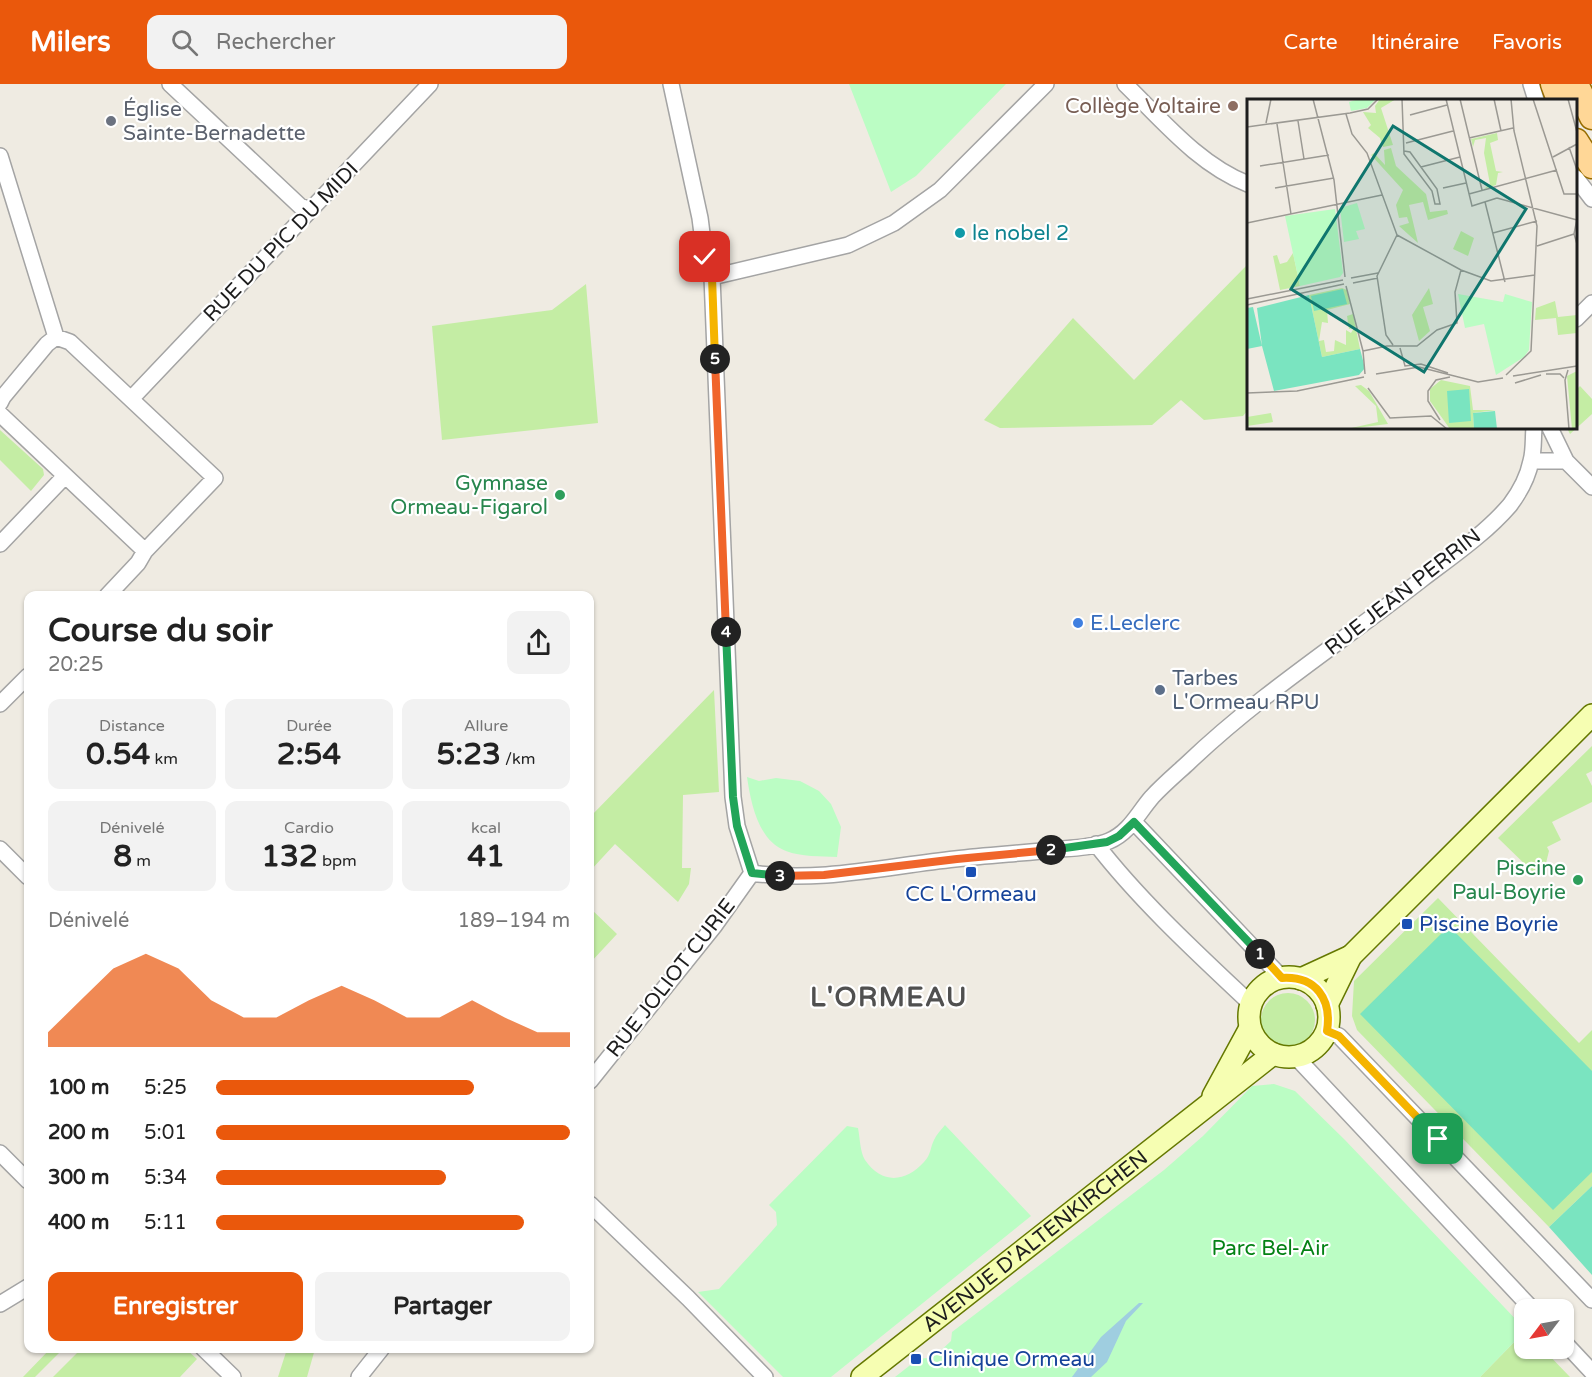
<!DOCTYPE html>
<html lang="fr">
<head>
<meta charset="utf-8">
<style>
	:root { --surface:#fff; --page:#f2f2f2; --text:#222; --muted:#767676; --accent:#ea580c }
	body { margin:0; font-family:"Varela Round",sans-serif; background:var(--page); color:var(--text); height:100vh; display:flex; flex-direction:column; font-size:22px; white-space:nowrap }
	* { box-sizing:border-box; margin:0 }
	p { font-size:20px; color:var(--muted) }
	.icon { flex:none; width:33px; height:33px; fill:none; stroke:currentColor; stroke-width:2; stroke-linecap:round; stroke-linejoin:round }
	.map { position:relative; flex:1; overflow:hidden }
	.sheet { position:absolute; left:24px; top:507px; width:570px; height:762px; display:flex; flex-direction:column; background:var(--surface); border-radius:12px; box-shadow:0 2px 4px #0004 }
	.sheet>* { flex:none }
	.needle { width:39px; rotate:238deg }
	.fabs { position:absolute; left:1514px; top:1215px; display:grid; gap:12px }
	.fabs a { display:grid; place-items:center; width:60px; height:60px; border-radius:12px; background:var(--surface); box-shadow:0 2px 4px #0004; font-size:30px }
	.pin { position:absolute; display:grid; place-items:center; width:51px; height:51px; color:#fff; margin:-26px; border-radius:12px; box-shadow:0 3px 9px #0006 }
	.km { position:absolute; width:30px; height:30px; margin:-15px; border-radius:50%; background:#222; color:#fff; font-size:16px; line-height:30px; text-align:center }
	.round { display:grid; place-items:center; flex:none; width:63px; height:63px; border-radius:12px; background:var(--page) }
	.head { display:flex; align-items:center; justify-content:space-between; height:102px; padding:0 24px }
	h1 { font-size:33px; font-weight:700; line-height:45px }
	.metrics { display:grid; grid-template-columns:repeat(3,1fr); gap:9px; height:102px; padding:6px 24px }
	.metrics div { display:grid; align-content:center; border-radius:12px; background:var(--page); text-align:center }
	.metrics b { font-size:30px; font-weight:700 }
	.metrics small { font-size:16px; font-weight:400 }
	.metrics p { font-size:16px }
	.chart { height:168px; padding:12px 24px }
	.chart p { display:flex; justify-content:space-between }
	.chart svg { width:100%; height:108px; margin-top:6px; fill:var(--accent); opacity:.7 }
	.cta { display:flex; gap:12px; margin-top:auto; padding:12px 24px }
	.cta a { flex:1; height:69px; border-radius:12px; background:var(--accent); color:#fff; font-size:24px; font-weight:700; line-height:69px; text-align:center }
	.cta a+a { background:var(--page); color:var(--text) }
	ul { padding:0 24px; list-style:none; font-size:20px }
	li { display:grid; grid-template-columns:96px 72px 1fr; align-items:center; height:45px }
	li i { height:15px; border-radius:8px; background:var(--accent) }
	header { display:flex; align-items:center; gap:36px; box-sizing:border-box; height:84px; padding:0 30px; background:var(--accent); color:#fff }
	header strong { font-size:28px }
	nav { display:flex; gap:33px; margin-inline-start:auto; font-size:21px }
	.search { width:420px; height:54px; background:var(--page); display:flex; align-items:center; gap:15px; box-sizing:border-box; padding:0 21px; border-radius:12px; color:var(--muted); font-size:22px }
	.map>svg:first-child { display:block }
</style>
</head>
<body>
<header>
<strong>Milers</strong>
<div class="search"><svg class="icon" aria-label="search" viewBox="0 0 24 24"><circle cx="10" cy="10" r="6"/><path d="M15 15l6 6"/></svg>Rechercher</div>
<nav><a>Carte</a><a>Itinéraire</a><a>Favoris</a></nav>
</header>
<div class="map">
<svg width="1592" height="1293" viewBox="0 0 1592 1293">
	<rect width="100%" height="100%" fill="#efebe2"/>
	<path fill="#c4eda4" d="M 1248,180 L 1248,326 L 1243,332 L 1204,336 L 1181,316 L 1152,341 L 1000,344 L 984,336 L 1073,234 L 1134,296 Z
		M 586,200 L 598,339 L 442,356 L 432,242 L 552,226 Z
		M 1580,302 L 1592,315 L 1592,330 L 1570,350 L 1567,344 L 1576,344 L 1576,306 Z
		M 0,346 L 43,385 L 44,391 L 31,407 L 0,376 Z
		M 714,606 L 719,708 L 683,711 L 682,784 L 691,784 L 689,800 L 678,818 L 615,760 L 590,787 L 590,733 Z
		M 1592,662 L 1592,687 L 1586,690 L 1592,702 L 1592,718 L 1552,738 L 1561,756 L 1547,763 L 1549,767 L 1546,779 L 1534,789 L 1498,754 Z
		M 1438,814 L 1579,959 L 1592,946 L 1592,1102 L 1549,1143 L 1357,946 L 1352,932 L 1354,897 Z
		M 590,824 L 617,850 L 590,879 Z
		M1261 936a27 27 0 1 1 54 0a27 27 0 1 1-54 0Z
		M 1524,1248 L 1524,1264 L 1543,1265 L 1570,1293 L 1480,1293 Z
		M 50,1265 L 63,1265 L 35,1293 L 23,1293 Z
		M 81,1265 L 186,1265 L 197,1275 L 180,1293 L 53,1293 Z
		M 287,1265 L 315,1265 L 307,1293 L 278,1293 Z"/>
	<path fill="#bbfdc4" d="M 849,0 L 1006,0 L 916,92 L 891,108 Z
		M 747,693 L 759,697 L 776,694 L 800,697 L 819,707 L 831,720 L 841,743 L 837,773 C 821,772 801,773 786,767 C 758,757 751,719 747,693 Z
		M 1274,1000 L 1295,1007 L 1345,1056 L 1524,1244 L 1524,1248 L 1480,1293 L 895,1293 L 918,1275 L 927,1274 L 937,1270 L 951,1257 L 952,1248 L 1164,1086 L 1203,1052 L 1252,1002 Z
		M 945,1041 L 1031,1132 L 831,1293 L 783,1293 L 698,1208 L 719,1205 L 771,1148 L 777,1141 L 776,1128 L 769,1121 L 847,1042 L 858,1044 C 860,1054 860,1068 865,1076 C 882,1101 906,1098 924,1078 C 931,1071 930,1064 934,1056 C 936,1051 941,1046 945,1041 Z"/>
	<path fill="#7ae4c0" d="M 1449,842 L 1592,987 L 1592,1088 L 1553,1126 L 1360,930 Z
		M 1592,1102 L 1592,1191 L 1549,1143 Z"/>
	<path fill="#9fcee0" d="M 1139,1219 L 1143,1219 L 1126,1237 L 1107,1278 L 1091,1293 L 1072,1293 L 1101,1253 Z"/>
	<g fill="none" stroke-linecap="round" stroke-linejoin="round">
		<g stroke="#a4a4a4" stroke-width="18">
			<path id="street" d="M 170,0 L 300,122 L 311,126
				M 671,0 L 700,134 L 705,173 L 712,193 L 733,713 L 737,742 L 752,789
				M 1125,0 C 1162,36 1199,81 1248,100
				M 1531,0 L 1536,16
				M 0,72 L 56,253
				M 1576,94 L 1592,115
				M 712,193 L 848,161 L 894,139 L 940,106 L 1046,0
				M 1576,235 L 1592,219
				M 56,253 L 70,258 L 215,394 L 145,467 L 138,479 L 107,512
				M 131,315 L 430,0
				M 0,319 L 3,313 L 47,260 L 56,253
				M 0,330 L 145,467
				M 1550,344 L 1566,377 L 1592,403
				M 1532,377 L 1566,377
				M 0,460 L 65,392
				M 0,620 L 28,592
				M 1134,738 L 1282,894
				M 1096,760 C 1140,817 1199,871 1251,920
				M 0,765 L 28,793
				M 752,789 C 819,799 888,782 955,775 C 990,771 1026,769 1061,765 C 1076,764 1095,763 1109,757 C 1130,748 1138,729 1152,713 C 1163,701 1176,690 1188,679 C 1259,611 1343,557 1421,496 C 1451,473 1485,450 1510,421 C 1519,409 1528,392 1531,377 C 1534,367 1533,354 1534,344
				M 1327,947 L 1339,952 L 1592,1216
				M 1296,973 L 1533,1226
				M 590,997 L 715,841 L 752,789
				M 0,1069 L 28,1097
				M 590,1120 L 688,1214 L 765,1293
				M 0,1220 L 28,1203
				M 1563,1257 L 1592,1288
				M 203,1264 L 233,1293
				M 359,1293 L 382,1264"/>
		</g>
		<g stroke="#657800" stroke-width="24">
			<g id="secondary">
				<circle cx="1289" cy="933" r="40"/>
				<path d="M 1301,895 L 1351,872"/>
				<path d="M 1327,921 L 1351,872 L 1592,631"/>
				<path d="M 1213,1012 L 1250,944"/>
				<path id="s1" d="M 862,1293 L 1273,970"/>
			</g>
		</g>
		<g stroke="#966c00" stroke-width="27">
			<path id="primary" d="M 1553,0 L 1559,16
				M 1576,0 L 1592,33
				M 1576,57 L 1592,82"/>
		</g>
		<use href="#street" stroke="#fff" stroke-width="15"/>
		<use href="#secondary" stroke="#f6feb2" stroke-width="21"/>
		<use href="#primary" stroke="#ffd797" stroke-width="24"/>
	</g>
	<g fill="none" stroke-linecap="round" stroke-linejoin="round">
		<g stroke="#fff" stroke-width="12">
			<path id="split-1" d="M 1260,870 L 1282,894 C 1316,892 1332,915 1327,947 L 1339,952 L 1438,1055"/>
		</g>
		<g stroke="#fff" stroke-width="12">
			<path id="split-2" d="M 1051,766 L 1107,758 L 1119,752 L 1134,738 L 1260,870"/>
		</g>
		<g stroke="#fff" stroke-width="12">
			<path id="split-3" d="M 780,792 L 824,791 L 957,775 L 1051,766"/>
		</g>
		<g stroke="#fff" stroke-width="12">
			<path id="split-4" d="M 726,548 L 733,713 L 737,742 L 752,789 L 780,792"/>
		</g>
		<g stroke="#fff" stroke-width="12">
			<path id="split-5" d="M 715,275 L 726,548"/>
		</g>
		<g stroke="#fff" stroke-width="12">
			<path id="split-6" d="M 705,173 L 712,193 L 715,275"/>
		</g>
		<use href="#split-1" stroke="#f5b400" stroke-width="8"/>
		<use href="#split-2" stroke="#22a559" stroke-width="8"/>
		<use href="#split-3" stroke="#f0652b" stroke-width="8"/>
		<use href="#split-4" stroke="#22a559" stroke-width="8"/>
		<use href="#split-5" stroke="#f0652b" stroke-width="8"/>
		<use href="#split-6" stroke="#f5b400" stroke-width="8"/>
	</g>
	<circle fill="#8d6e63" stroke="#fff" stroke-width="2" cx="1233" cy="22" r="6"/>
	<circle fill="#6b7280" stroke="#fff" stroke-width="2" cx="111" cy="37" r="6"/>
	<circle fill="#0f9aa8" stroke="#fff" stroke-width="2" cx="960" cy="149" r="6"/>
	<g fill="#2e9e5b" stroke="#fff" stroke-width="2">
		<circle cx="560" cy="411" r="6"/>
		<circle cx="1578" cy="796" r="6"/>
	</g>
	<circle fill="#3f7fe0" stroke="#fff" stroke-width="2" cx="1078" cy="539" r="6"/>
	<circle fill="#5c6f8a" stroke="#fff" stroke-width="2" cx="1160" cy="606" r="6"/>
	<g fill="#1a4fb4" stroke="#fff" stroke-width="2">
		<rect x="965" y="782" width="12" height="12" rx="3"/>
		<rect x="1401" y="834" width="12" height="12" rx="3"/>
		<rect x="910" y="1269" width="12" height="12" rx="3"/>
	</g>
	<g text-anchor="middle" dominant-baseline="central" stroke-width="4.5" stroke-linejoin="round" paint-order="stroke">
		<g font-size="21" fill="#785e54" stroke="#fff" text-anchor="end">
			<text x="1221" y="22">Collège Voltaire</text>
		</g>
		<g font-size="21" fill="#5b616d" stroke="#fff" text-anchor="start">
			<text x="123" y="25">Église<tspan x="123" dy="24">Sainte-Bernadette</tspan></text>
		</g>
		<g font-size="21" fill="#0d838f" stroke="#fff" text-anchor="start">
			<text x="972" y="149">le nobel 2</text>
		</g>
		<g font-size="21" fill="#1d1d1d" stroke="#fff">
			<text transform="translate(281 158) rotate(-46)">RUE DU PIC DU MIDI</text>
			<text transform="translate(1403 508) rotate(-38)">RUE JEAN PERRIN</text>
			<text transform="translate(671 894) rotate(-52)">RUE JOLIOT CURIE</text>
			<text stroke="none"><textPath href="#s1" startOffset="220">AVENUE D'ALTENKIRCHEN</textPath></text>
		</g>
		<g font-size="21" fill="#27864d" stroke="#fff" text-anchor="end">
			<text x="548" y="399">Gymnase<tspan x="548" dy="24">Ormeau-Figarol</tspan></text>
			<text x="1566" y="784">Piscine<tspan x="1566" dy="24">Paul-Boyrie</tspan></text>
		</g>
		<g font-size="21" fill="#366cbe" stroke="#fff" text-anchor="start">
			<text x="1090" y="539">E.Leclerc</text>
		</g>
		<g font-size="21" fill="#4e5e75" stroke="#fff" text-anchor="start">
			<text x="1172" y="594">Tarbes<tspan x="1172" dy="24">L'Ormeau RPU</tspan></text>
		</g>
		<g font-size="21" fill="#164399" stroke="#fff" text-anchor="start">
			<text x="971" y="810" text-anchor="middle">CC L'Ormeau</text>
			<text x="1419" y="840">Piscine Boyrie</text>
			<text x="928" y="1275">Clinique Ormeau</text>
		</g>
		<g font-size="21" fill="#048215" stroke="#fff">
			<text x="1270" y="1164">Parc Bel-Air</text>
		</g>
		<g font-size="27" font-weight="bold" letter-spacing="1.5" fill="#505050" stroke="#fff">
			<text x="889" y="913">L'ORMEAU</text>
		</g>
	</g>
	<g transform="translate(1247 15)">
		<rect width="330" height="330" fill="#efebe2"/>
		<path d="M 133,0 L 149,0 L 134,9 L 146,46 L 136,48 L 133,39 L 121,29 L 124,26 L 116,13 L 129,14 L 128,7 ZM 250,34 L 251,41 L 243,44 L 249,72 L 256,73 L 251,74 L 249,86 L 237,90 L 243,85 L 237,54 L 239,39 L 228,41 L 226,48 L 224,40 ZM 144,49 L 149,67 L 179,95 L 183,113 L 200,111 L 201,115 L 181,121 L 176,103 L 162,106 L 171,144 L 152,127 L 162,124 L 160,118 L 152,119 L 149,106 L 156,91 L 124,56 L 127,54 L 138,66 L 137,51 ZM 214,132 L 227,139 L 221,157 L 206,150 ZM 46,154 L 53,187 L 33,191 L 26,157 L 30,156 L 33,165 L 40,163 ZM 95,189 L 100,191 L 103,205 L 80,211 L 81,224 L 75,223 L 72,242 L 77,241 L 79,253 L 87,252 L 88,241 L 99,246 L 99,231 L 104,234 L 107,229 L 102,230 L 100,217 L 106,215 L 113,250 L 75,258 L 62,196 ZM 182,189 L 186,205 L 176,208 L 183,232 L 172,242 L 165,216 ZM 308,202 L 311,218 L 330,216 L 330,234 L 311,236 L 309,219 L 288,221 L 289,209 ZM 330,272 L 330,330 L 325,330 L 320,277 ZM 194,281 L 223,287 L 226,311 L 249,311 L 226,314 L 227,330 L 203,330 L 183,302 L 183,290 ZM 114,286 L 122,292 L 141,325 L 100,330 L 131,323 L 129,307 L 108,287 ZM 24,314 L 26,323 L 0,327 L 0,318 Z" fill="#c4eda4"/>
		<path d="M 112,0 L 129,0 L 120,9 L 104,12 L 102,3 ZM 110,104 L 118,130 L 109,132 L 112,140 L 97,143 L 93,109 ZM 88,110 L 96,174 L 93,178 L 53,187 L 38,117 ZM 211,195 L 256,203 L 258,195 L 285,203 L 282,251 L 277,258 L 249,276 L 237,225 L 218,229 Z" fill="#bbfdc4"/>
		<path d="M 96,190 L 100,205 L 67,212 L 64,197 ZM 62,196 L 75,258 L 113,250 L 118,269 L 112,276 L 27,292 L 15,247 L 0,250 L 0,209 L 6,208 L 15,247 L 10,209 ZM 222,290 L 224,322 L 202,324 L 200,292 ZM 248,312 L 250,330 L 227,330 L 226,314 Z" fill="#7ae4c0"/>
		<path fill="none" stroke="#9b9993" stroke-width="1.5" d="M 66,0 L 87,81 L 98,178M 155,0 L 157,55 L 185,92 L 188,105 L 193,105 L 190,90 L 163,53 L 157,52M 199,0 L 225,107 L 250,99M 213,0 L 235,91M 247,0 L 254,32M 286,0 L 317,95 L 330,95M 321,0 L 330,33M 99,15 L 105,35 L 120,54 L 150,136M 163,16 L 200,6M 51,22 L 57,60M 19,24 L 24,0M 30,25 L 44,115M 0,28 L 103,14 L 121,10 L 131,0M 222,39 L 266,29M 159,44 L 206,32M 322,48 L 330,71M 306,58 L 330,45M 13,67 L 82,56M 174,68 L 213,58M 28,89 L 87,79M 196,89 L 219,84M 222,95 L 310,71M 250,99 L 330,121M 238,103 L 258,183M 330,120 L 327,135 L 330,145M 0,124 L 135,96M 246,134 L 290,122M 150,136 L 214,171 L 244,182 L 288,176M 290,147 L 327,135M 104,179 L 131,174M 106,184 L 131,179M 99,187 L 116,252 L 118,275M 0,200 L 96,181M 0,206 L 97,185M 146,246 L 139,236 L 130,177 L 150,136M 153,249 L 158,267 L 174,265 L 201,274M 116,252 L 140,247 L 170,247 L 190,231 L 210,224 L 208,193 L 214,171M 321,271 L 318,281 L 322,330M 129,275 L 172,268 L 231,283 L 256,279M 299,275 L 313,275 L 317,279M 259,276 L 284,252 L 290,127 L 267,32 L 264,0M 266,277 L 330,267M 268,284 L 294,276M 121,289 L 143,319 L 184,317 L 200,330M 0,294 L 50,292 L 117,278M 193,321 L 181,302 L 181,292 L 189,281 L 203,278"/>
		<path fill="#0f766e" fill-opacity="0.15" stroke="#0f766e" stroke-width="3" d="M 146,27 L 279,110 L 177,273 L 44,190 Z"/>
		<rect width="330" height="330" fill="none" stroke="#1d1d1d" stroke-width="3"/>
	</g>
</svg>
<div class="fabs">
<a><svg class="needle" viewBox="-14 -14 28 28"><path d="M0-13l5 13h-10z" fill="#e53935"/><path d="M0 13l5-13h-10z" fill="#767676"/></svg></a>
</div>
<div class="pin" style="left:1438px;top:1055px;background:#1e9e55"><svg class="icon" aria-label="arrive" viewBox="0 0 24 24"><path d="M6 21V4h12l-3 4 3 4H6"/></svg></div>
<div class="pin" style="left:705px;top:173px;background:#d93025"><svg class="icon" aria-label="check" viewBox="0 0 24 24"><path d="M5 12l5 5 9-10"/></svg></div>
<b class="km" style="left:1260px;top:870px">1</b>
<b class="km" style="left:1051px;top:766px">2</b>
<b class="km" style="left:780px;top:792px">3</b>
<b class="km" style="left:726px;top:548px">4</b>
<b class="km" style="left:715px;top:275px">5</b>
<section class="sheet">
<div class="head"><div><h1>Course du soir</h1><p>20:25</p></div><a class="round"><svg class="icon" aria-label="share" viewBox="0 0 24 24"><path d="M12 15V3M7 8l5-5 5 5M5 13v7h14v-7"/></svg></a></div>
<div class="metrics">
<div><p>Distance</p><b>0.54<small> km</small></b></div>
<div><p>Durée</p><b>2:54</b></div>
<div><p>Allure</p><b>5:23<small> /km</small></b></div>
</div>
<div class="metrics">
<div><p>Dénivelé</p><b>8<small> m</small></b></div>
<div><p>Cardio</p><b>132<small> bpm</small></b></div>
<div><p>kcal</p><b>41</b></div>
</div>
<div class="chart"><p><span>Dénivelé</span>189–194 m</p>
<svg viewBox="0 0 160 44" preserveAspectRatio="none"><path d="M0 44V38L10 25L20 12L30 6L40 12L50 25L60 32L70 32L80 25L90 19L100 25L110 32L120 32L130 25L140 32L150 38L160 38V44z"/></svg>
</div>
<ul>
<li><b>100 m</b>5:25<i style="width:73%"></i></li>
<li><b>200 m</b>5:01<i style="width:100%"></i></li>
<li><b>300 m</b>5:34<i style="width:65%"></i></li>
<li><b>400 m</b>5:11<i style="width:87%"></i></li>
</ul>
<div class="cta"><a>Enregistrer</a><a>Partager</a></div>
</section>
</div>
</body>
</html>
